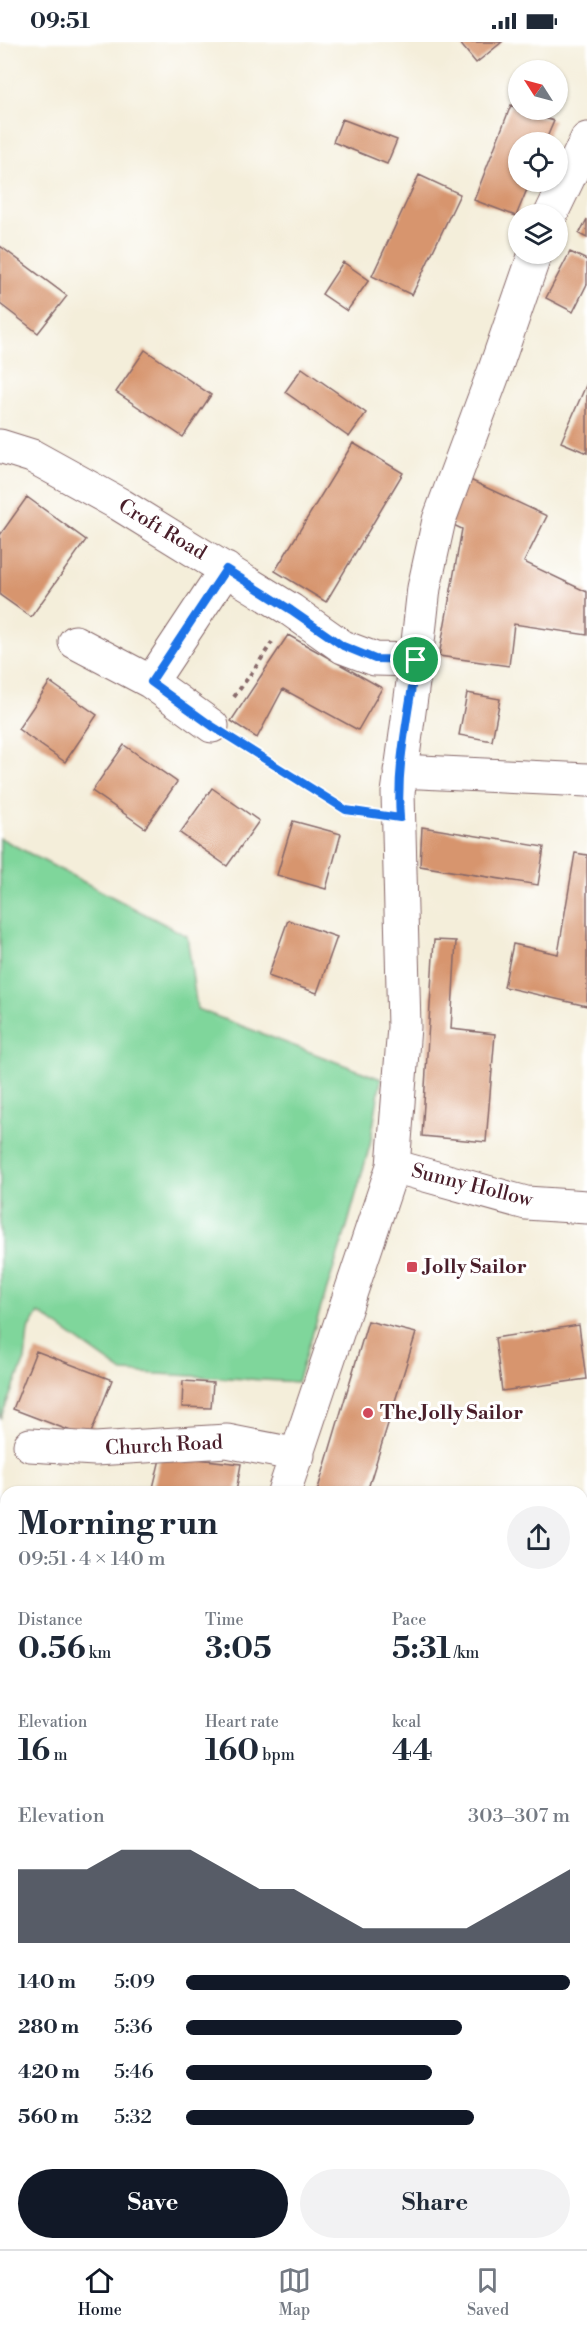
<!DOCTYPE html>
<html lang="en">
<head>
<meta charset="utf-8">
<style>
	:root { --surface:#fff; --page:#f2f2f3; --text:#1f2937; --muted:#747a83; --line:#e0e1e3; --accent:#111827 }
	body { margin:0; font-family:"Libre Bodoni",serif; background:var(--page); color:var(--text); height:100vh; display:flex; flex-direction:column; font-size:22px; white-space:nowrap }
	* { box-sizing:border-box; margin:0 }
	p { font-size:20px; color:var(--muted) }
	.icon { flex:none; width:33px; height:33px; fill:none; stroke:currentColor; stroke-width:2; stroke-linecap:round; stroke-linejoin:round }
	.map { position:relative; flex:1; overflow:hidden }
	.details { position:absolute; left:0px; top:1444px; width:588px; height:764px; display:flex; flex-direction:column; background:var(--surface); border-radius:18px 18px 0 0; box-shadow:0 2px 4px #0004 }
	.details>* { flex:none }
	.needle { width:39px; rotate:306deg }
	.buttons { position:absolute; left:508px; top:18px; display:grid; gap:12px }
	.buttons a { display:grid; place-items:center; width:60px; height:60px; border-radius:50%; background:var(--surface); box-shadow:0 2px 4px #0004; font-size:30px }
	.pin { position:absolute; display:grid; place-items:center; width:51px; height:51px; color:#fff; margin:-26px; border:3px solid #fff; border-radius:50%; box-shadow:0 2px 6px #0007 }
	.round { display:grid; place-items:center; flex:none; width:63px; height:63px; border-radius:32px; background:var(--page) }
	.head { display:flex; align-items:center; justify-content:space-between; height:102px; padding:0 18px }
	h1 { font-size:33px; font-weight:800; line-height:45px }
	.figures { display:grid; grid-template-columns:repeat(3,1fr); gap:9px; height:102px; padding:6px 18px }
	.figures div { display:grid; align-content:center }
	.figures b { font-size:30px; font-weight:800 }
	.figures small { font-size:16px; font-weight:400 }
	.figures p { font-size:16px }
	.chart { height:168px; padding:12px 18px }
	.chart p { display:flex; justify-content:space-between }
	.chart svg { width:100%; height:108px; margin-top:6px; fill:var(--accent); opacity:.7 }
	.primary-button { display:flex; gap:12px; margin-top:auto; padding:12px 18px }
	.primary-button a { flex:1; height:69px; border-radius:36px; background:var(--accent); color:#fff; font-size:24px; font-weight:800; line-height:69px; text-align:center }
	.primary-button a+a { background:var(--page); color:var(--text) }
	ul { padding:0 18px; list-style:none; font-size:20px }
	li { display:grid; grid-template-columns:96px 72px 1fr; align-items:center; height:45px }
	li i { height:15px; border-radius:8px; background:var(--accent) }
	.status { display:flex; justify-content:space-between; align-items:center; height:42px; padding:0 30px; background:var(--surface); direction:ltr }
	.status svg { height:16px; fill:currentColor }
	.tabs { display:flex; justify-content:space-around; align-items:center; height:84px; border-top:2px solid var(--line); background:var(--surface); font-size:16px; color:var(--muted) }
	.tabs a { display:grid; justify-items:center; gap:3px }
	.tabs .current { color:var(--accent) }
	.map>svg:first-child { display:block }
</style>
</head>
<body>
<div class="status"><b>09:51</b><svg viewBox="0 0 49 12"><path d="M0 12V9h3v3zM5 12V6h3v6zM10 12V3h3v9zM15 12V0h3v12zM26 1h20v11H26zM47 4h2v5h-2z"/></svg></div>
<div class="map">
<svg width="587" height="2207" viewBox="0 0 587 2207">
	<rect width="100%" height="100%" fill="#fff"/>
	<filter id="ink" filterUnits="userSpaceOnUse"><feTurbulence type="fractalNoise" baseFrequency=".0167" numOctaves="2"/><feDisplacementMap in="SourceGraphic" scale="12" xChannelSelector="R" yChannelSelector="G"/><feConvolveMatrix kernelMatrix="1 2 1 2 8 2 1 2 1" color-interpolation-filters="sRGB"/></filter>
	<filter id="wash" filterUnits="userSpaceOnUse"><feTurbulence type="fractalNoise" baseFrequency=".008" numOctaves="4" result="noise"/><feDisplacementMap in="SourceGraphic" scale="24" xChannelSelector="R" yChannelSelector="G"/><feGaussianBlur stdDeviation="1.35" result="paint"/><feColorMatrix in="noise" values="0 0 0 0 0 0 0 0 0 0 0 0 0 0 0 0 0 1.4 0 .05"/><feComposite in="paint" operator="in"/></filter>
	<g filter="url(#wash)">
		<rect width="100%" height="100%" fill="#f4eeda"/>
		<path fill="#7fd69b" stroke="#647a63" stroke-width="1.5" d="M 0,796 L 187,894 L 197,967 L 381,1037 L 370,1103 L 346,1188 L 297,1340 L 123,1330 L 39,1271 L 28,1289 L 25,1318 L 0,1377 Z"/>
		<g id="blocks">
			<path fill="#d7956e" d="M 459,0 L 502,0 L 476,21 Z
				M 511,63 L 519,68 L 554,79 L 545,100 L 519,100 L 519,140 L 530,140 L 516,174 L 474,158 Z
				M 342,77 L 397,98 L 387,122 L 333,100 Z
				M 419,133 L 460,152 L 412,253 L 372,234 Z
				M 587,177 L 587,196 L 579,192 Z
				M 0,204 L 67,254 L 38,291 L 0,262 Z
				M 570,210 L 587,218 L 587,242 L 573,270 L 546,256 Z
				M 343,220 L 369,238 L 347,269 L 322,252 Z
				M 145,308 L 211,353 L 183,395 L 116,350 Z
				M 302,326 L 366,371 L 349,395 L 285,350 Z
				M 587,341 L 587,411 L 561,400 Z
				M 353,401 L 403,431 L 326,560 L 275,529 Z
				M 468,437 L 547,474 L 524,520 L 587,550 L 587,593 L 514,582 L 509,624 L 439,614 L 462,487 L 447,480 Z
				M 27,455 L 86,498 L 31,575 L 0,553 L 0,493 Z
				M 288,593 L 382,646 L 358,688 L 283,647 L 257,696 L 231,679 Z
				M 50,640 L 97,673 L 65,720 L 18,687 Z
				M 467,651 L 500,657 L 492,699 L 459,693 Z
				M 124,703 L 177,740 L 145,786 L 92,749 Z
				M 212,746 L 259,779 L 227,824 L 180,791 Z
				M 293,779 L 341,792 L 326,847 L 277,833 Z
				M 422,785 L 544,805 L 538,843 L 420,824 Z
				M 575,811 L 587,813 L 587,964 L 504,945 L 513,902 L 558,912 Z
				M 288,878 L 337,895 L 317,951 L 268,934 Z
				M 434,898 L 456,899 L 451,987 L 495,992 L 486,1100 L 422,1094 Z
				M 368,1279 L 416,1291 L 367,1450 L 317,1450 Z
				M 579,1283 L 586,1337 L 502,1349 L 495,1296 Z
				M 36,1309 L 112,1338 L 89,1396 L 13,1367 Z
				M 183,1339 L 213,1341 L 211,1366 L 182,1365 Z
				M 161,1413 L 241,1422 L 236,1450 L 152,1450 Z
				M 582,1526 L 587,1526 L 587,1578 L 582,1578 Z
				M 0,1760 L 6,1761 L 6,1799 L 0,1798 Z"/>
		</g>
	</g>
	<g filter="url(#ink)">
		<use href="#blocks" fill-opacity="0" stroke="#866768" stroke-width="1.5"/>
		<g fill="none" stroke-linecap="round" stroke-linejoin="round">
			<g stroke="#866768" stroke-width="35">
				<path id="minor" d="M 551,172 L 587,97
					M 0,404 L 32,414 L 119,462 L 291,568 L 343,605 L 375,617 L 416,618
					M 75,600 L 151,640 L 212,684
					M 151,640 L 226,527
					M 400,729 L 587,738
					M 393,1124 L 526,1161 L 587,1165
					M 30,1403 L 95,1407 L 227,1399 L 298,1413
					M 284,1450 L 393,1124 L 404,985 L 398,751 L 416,618 L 424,546 L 439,478 L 494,330 L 535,212
					M 0,1631 L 6,1637
					M 0,1740 L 6,1743
					M 582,1861 L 587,1863"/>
			</g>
			<path stroke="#866768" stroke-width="4" stroke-dasharray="4.5 4.5" stroke-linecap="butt" d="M 234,655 L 258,622 L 272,600
				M 241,702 L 346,767 L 362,770"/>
			<use href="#minor" stroke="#fff" stroke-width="33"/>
		</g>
	</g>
	<g fill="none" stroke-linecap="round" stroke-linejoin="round" filter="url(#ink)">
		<g stroke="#fff" stroke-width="12">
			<path id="route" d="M 226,527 L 291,568 L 343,604 L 375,617 L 416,618 C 409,670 396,723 400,776 L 346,768 L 212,684 L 151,640 Z"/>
		</g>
		<use href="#route" stroke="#1a73e8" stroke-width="8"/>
	</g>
	<g fill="#d1495b" stroke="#fff" stroke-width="2">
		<rect x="406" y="1219" width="12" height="12" rx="3"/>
		<circle cx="368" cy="1371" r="6"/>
	</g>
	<g text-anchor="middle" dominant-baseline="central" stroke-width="6" stroke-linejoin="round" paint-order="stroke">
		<g font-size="20" fill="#4a1f2b" stroke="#fff">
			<text transform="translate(162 488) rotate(31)">Croft Road</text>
			<text transform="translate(472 1144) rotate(14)">Sunny Hollow</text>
			<text transform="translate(164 1404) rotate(-3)">Church Road</text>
		</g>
		<g font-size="20" font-weight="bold" fill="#4a1f2b" stroke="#fff" text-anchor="start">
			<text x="424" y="1225">Jolly Sailor</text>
			<text x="380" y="1371">The Jolly Sailor</text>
		</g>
	</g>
</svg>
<div class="buttons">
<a><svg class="needle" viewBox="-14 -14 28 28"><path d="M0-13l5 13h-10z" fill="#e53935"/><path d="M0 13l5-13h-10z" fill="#747a83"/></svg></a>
<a><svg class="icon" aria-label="locate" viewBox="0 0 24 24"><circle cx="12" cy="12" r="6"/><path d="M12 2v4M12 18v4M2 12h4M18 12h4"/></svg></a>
<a><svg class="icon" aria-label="layers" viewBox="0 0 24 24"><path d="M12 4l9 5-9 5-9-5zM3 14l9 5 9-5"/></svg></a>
</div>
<div class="pin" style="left:416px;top:618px;background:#1e9e55"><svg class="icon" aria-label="arrive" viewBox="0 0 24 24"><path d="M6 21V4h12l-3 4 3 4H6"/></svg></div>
<section class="details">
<div class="head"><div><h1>Morning run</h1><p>09:51 · 4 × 140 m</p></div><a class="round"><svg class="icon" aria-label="share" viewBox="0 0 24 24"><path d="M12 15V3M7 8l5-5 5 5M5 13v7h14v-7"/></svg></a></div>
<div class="figures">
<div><p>Distance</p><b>0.56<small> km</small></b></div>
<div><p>Time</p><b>3:05</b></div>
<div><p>Pace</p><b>5:31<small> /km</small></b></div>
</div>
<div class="figures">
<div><p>Elevation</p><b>16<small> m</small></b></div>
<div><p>Heart rate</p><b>160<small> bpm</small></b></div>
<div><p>kcal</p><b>44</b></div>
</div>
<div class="chart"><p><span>Elevation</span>303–307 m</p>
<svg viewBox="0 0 160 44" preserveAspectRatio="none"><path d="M0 44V14L10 14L20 14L30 6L40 6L50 6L60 14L70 22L80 22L90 30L100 38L110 38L120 38L130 38L140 30L150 22L160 14V44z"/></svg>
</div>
<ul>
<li><b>140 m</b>5:09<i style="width:100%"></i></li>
<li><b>280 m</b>5:36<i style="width:72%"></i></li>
<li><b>420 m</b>5:46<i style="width:64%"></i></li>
<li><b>560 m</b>5:32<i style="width:75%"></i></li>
</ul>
<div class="primary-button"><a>Save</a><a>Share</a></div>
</section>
</div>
<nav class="tabs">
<a class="current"><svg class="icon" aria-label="home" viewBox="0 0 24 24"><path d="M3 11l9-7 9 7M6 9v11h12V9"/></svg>Home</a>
<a><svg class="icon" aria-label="map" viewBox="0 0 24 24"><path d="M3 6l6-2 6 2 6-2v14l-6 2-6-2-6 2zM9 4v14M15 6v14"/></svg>Map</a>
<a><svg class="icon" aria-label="saved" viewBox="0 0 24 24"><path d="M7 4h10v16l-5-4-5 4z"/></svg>Saved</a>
</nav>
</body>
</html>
